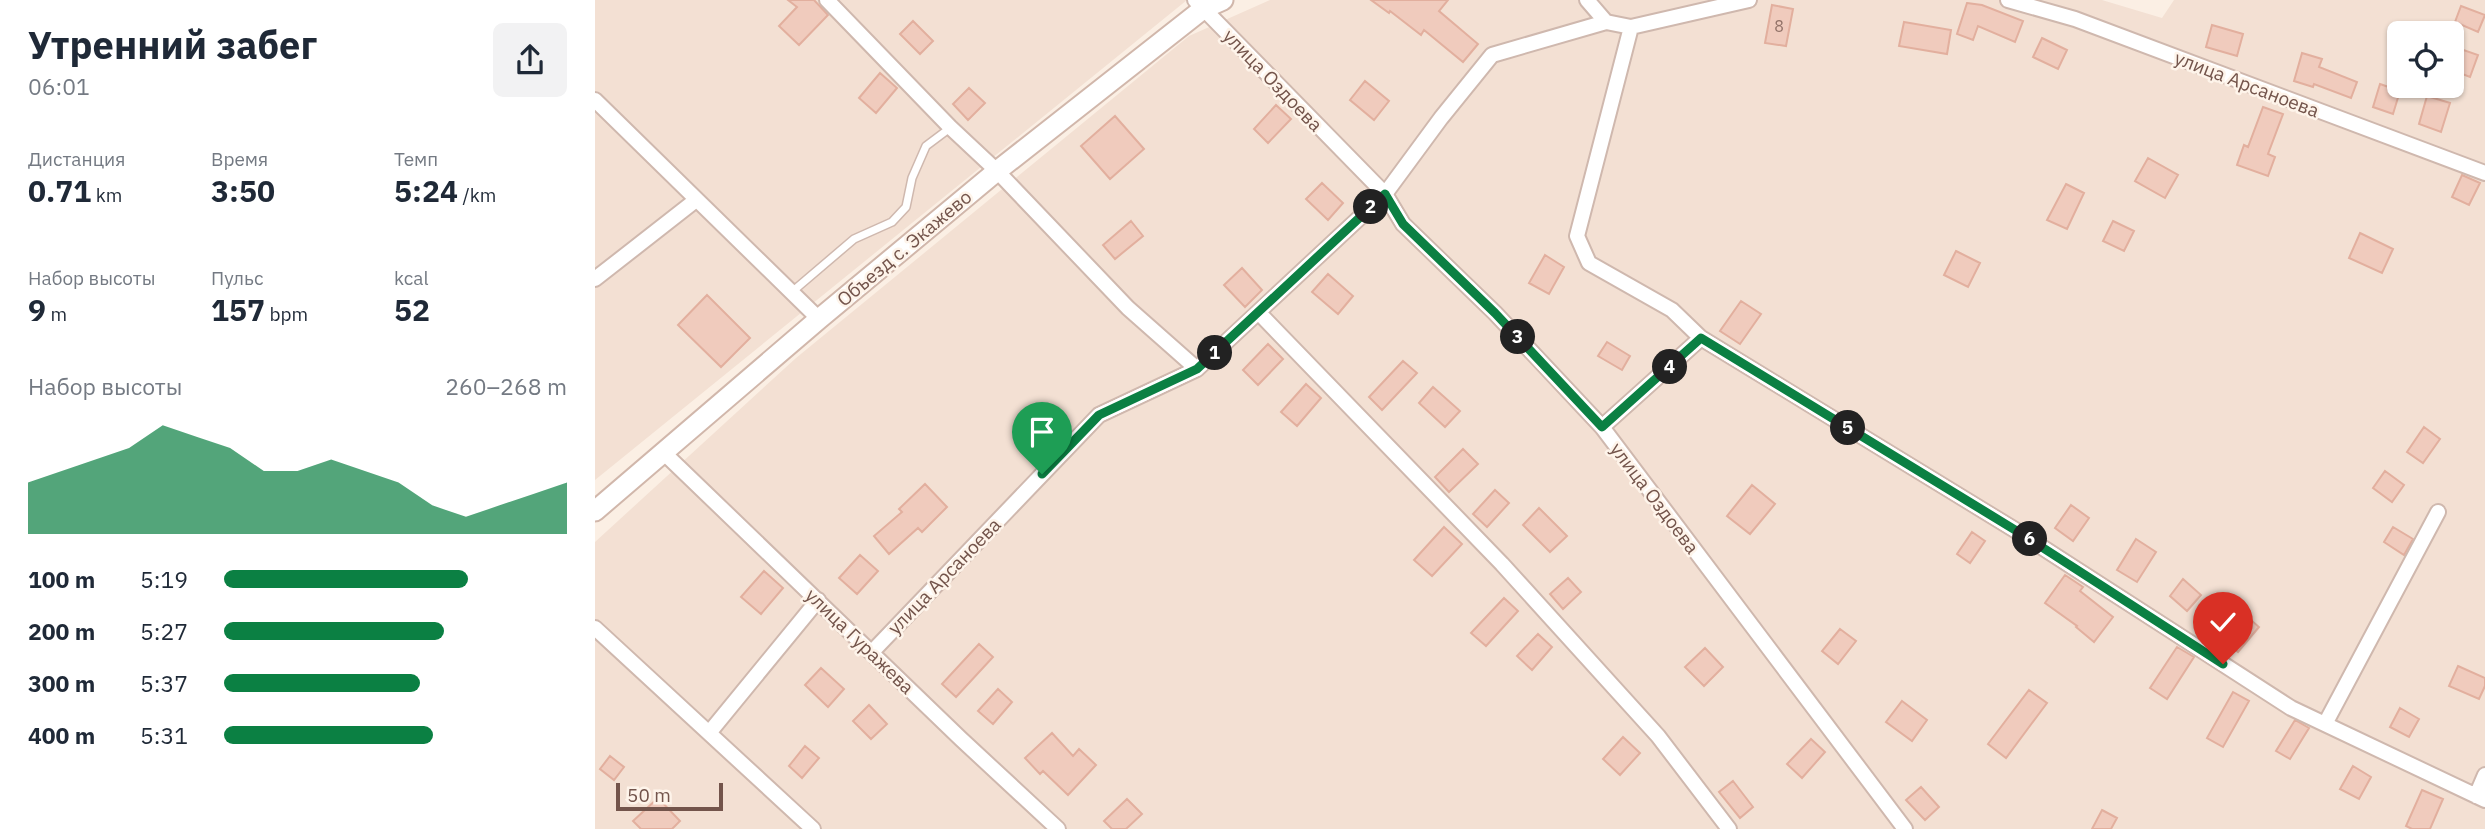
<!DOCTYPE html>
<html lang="ru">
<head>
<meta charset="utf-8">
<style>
	:root { --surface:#fff; --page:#f2f2f3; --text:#1f2937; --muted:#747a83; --accent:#0b8043 }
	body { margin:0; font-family:"IBM Plex Sans",sans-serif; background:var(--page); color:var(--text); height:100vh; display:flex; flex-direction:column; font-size:26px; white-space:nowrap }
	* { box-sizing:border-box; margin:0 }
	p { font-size:23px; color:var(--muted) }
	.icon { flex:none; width:38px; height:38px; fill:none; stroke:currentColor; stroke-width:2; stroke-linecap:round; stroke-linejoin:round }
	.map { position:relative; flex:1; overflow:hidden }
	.details { display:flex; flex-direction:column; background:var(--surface); width:595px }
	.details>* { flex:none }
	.buttons { position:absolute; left:1792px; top:21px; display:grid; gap:14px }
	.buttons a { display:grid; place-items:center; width:77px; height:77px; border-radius:10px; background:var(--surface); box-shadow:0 2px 5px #0004; font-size:35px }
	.scale { position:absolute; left:21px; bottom:18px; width:107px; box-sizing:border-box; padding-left:7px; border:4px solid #73544b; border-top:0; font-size:19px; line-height:24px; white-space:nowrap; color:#73544b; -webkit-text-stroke:5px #fef4ea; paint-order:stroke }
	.pin { position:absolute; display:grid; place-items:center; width:60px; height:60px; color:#fff; margin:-72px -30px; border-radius:50% 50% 50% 0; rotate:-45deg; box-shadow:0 0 7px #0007 }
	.pin .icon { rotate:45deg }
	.km { position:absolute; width:35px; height:35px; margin:-18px; border-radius:50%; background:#222; color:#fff; font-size:19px; line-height:35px; text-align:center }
	.round { display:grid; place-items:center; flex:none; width:74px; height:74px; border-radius:10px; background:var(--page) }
	.summary { display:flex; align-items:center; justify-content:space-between; height:119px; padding:0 28px }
	h1 { font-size:38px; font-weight:800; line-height:52px }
	.stats { display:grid; grid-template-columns:repeat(3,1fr); gap:10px; height:119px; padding:7px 28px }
	.stats div { display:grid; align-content:center }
	.stats b { font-size:30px; font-weight:800 }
	.stats small { font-size:19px; font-weight:400 }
	.stats p { font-size:19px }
	.chart { height:196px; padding:14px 28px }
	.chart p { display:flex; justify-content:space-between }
	.chart svg { width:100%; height:126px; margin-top:7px; fill:var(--accent); opacity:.7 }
	ul { padding:0 28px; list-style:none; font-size:23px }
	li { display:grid; grid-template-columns:112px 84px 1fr; align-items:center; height:52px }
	li i { height:18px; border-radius:9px; background:var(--accent) }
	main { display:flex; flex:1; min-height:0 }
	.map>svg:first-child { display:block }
</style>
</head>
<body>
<main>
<section class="details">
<div class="summary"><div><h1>Утренний забег</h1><p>06:01</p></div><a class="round"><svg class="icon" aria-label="share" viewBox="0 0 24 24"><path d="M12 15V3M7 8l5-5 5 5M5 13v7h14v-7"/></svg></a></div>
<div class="stats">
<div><p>Дистанция</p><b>0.71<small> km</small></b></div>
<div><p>Время</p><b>3:50</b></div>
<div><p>Темп</p><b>5:24<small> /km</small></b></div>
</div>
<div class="stats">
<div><p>Набор высоты</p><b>9<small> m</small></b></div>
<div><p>Пульс</p><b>157<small> bpm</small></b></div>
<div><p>kcal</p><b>52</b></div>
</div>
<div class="chart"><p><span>Набор высоты</span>260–268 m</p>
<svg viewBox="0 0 160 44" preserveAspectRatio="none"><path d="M0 44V26L10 22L20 18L30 14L40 6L50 10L60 14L70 22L80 22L90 18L100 22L110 26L120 34L130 38L140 34L150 30L160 26V44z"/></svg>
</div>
<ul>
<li><b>100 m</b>5:19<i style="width:71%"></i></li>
<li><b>200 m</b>5:27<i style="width:64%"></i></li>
<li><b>300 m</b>5:37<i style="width:57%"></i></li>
<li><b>400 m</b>5:31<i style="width:61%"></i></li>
</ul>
</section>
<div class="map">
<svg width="1890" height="829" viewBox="0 0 1890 829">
	<rect width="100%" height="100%" fill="#fbefe4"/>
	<path fill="#f3e0d3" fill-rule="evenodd" d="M 0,0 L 592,0 L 0,480 Z
		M 675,0 L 1507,0 L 1567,18 L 1579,0 L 1890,0 L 1890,829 L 0,829 L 0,542 L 201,358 L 594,36 ZM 1804,33 L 1857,33 L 1857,86 L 1804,86 Z"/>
	<path fill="#f0cbbd" stroke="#e2af9e" stroke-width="2" d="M 193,0 L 219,0 L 233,15 L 204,45 L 184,26 L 202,7 Z
		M 776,0 L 853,0 L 844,11 L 883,44 L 868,62 L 829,30 L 826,35 L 795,11 L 794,13 Z
		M 1372,3 L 1387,5 L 1428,21 L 1420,42 L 1383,26 L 1378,40 L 1362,34 Z
		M 1177,5 L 1198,9 L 1191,46 L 1170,43 Z
		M 1866,6 L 1890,15 L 1883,32 L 1860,22 Z
		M 318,21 L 338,41 L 325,54 L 305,34 Z
		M 1309,22 L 1356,30 L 1352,54 L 1304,46 Z
		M 1617,25 L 1648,34 L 1642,56 L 1611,47 Z
		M 1447,38 L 1472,50 L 1463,69 L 1438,57 Z
		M 1857,46 L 1883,55 L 1875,77 L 1857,70 Z
		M 1707,53 L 1727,59 L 1724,67 L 1762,82 L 1756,98 L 1719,84 L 1718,87 L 1699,81 Z
		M 285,73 L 302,88 L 281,113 L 264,98 Z
		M 770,81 L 794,101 L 779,120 L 755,100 Z
		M 1785,84 L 1805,91 L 1798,114 L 1778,107 Z
		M 374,88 L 390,103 L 373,120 L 358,104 Z
		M 1832,96 L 1855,103 L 1846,132 L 1824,124 Z
		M 681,105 L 696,119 L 673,143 L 659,129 Z
		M 1668,107 L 1688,114 L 1673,154 L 1680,157 L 1673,176 L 1642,165 L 1649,145 L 1653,147 Z
		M 520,116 L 549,149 L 515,179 L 486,146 Z
		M 1553,158 L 1583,175 L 1570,198 L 1540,181 Z
		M 1867,175 L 1885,183 L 1874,205 L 1857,197 Z
		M 727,183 L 748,203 L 733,220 L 711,199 Z
		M 1471,184 L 1489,193 L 1472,229 L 1452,220 Z
		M 536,221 L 548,236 L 520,259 L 508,245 Z
		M 1518,221 L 1539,231 L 1529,251 L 1508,241 Z
		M 1765,233 L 1798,249 L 1787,273 L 1754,258 Z
		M 1361,251 L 1385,263 L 1373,287 L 1349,275 Z
		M 950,255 L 969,267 L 954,294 L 934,283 Z
		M 647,268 L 667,290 L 650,307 L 629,285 Z
		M 733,274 L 758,296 L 743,314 L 717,292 Z
		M 112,295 L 155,338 L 126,367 L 83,325 Z
		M 1146,301 L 1166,314 L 1145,344 L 1125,331 Z
		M 1012,342 L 1035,356 L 1027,370 L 1003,356 Z
		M 673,344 L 688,359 L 663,385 L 648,370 Z
		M 808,361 L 822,373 L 787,410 L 774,397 Z
		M 711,384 L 726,398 L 702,426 L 686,412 Z
		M 838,387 L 865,411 L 850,427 L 824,403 Z
		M 1829,427 L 1845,439 L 1828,463 L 1812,452 Z
		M 868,449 L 883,464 L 854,492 L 840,477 Z
		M 1790,471 L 1809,485 L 1797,502 L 1778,488 Z
		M 330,484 L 352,507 L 327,532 L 323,528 L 294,554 L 279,536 L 307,512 L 304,509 Z
		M 1157,485 L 1180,504 L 1155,534 L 1132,516 Z
		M 900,490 L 914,503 L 892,527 L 878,514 Z
		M 1476,505 L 1494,518 L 1478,541 L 1460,528 Z
		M 944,508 L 972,536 L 955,552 L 928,525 Z
		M 849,527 L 867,544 L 837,576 L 819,560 Z
		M 1798,527 L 1818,539 L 1809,555 L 1789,542 Z
		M 1377,532 L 1390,541 L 1375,563 L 1362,554 Z
		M 1541,539 L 1561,552 L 1542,582 L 1522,570 Z
		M 265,555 L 283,571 L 262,594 L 244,578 Z
		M 169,571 L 188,588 L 166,614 L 146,597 Z
		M 1470,575 L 1488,587 L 1485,591 L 1518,617 L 1499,642 L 1481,627 L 1482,626 L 1450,603 Z
		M 973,578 L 986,592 L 968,609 L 955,594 Z
		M 1588,579 L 1606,595 L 1592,611 L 1575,596 Z
		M 909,598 L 923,611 L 891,646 L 876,633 Z
		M 1640,606 L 1664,627 L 1643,652 L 1619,631 Z
		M 1245,629 L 1261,641 L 1243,664 L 1227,651 Z
		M 943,634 L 957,647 L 937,670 L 922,656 Z
		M 384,644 L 398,657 L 361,697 L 347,684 Z
		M 1582,647 L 1599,657 L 1572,699 L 1555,688 Z
		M 1110,648 L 1128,667 L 1109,686 L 1090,667 Z
		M 1863,666 L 1890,678 L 1890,686 L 1884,699 L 1854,686 Z
		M 226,668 L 249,689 L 233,707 L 210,685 Z
		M 403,689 L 417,702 L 398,724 L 383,711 Z
		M 1434,690 L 1452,703 L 1411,758 L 1393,744 Z
		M 1638,692 L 1654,701 L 1628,747 L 1612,738 Z
		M 1307,701 L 1332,720 L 1317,741 L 1291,722 Z
		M 274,705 L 292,724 L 276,739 L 258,721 Z
		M 1805,708 L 1824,719 L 1814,737 L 1795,727 Z
		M 1700,720 L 1714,728 L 1695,759 L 1681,751 Z
		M 457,733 L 478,756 L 484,749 L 501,765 L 473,795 L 448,771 L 445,774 L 430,758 Z
		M 1028,737 L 1045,753 L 1025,775 L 1008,759 Z
		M 1216,739 L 1230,752 L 1207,778 L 1192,764 Z
		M 210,746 L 224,758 L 207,778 L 194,766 Z
		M 15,756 L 29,767 L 19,780 L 5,769 Z
		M 1758,766 L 1776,777 L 1764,799 L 1745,789 Z
		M 1138,781 L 1158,807 L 1145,818 L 1124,792 Z
		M 1326,787 L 1344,807 L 1330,820 L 1311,800 Z
		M 1827,790 L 1848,799 L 1835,829 L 1817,829 L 1811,826 Z
		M 63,798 L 85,821 L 77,829 L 46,829 L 38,821 Z
		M 532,799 L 547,814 L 531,829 L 517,829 L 509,821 Z
		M 1507,810 L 1522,818 L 1516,829 L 1497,829 Z"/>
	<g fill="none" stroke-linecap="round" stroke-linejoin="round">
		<g stroke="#cfb8ae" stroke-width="10">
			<path id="service" d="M 198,291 L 259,239 L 297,222 L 311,207 L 317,178 L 331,146 L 355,128"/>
		</g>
		<g stroke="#cfb8ae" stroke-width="18">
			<path id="minor" d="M 232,0 L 355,127 L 402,171 L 533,308 L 602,369
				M 600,0 L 790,194 L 808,224 L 900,313 L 1007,427 L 1310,829
				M 992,0 L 1011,22
				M 1413,0 L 1480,19 L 1890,173
				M 1036,27 L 982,236 L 994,263 L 1077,310 L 1106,338
				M 0,100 L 224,319
				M 0,279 L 101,200
				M 664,313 L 907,564 L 1063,736 L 1134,829
				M 1007,427 L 1106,338 L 1425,533 L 1696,708 L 1890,800
				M 68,452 L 366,739 L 463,829
				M 0,628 L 218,829
				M 277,652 L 504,415 L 602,369 L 790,194 L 846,118 L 897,55 L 1011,22 L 1036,27 L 1154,0
				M 1730,724 L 1843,512
				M 114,733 L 223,600
				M 1881,796 L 1890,775"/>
		</g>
		<g stroke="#d1b7ab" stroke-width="23">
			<path id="secondary" d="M 0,511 L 224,319 L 402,171 L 608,9 L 628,0"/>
		</g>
		<use href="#service" stroke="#fff" stroke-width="7"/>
		<use href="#minor" stroke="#fff" stroke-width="14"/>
		<use href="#secondary" stroke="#fff" stroke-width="19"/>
	</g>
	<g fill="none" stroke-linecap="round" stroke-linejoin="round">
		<g stroke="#fff" stroke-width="14">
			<path id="route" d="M 447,474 L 504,415 L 602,369 L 790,194 L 808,224 L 900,313 L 1007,427 L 1106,338 L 1425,533 L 1628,664"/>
		</g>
		<use href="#route" stroke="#0b8043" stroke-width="9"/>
	</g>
	<g text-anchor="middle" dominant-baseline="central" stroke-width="5" stroke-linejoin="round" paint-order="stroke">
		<g font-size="16" fill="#927268">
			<text x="1184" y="26">8</text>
		</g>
		<g font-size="19" fill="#73544b" stroke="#fef4ea">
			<text transform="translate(678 80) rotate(46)">улица Оздоева</text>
			<text transform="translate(1652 84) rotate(21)">улица Арсаноева</text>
			<text transform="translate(309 248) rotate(-40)">Объезд с. Экажево</text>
			<text transform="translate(1060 498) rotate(53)">улица Оздоева</text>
			<text transform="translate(349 576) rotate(-46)">улица Арсаноева</text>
			<text transform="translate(265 641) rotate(44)">улица Гуражева</text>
		</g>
	</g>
</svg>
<div class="buttons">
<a><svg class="icon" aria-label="locate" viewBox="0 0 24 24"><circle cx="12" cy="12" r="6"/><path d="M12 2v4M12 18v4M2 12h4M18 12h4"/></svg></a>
</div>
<div class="scale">50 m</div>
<div class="pin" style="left:447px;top:474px;background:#1e9e55"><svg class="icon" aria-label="arrive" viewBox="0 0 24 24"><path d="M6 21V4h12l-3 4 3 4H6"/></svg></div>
<div class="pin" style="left:1628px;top:664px;background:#d93025"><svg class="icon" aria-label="check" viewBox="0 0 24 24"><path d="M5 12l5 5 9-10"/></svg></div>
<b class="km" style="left:620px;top:353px">1</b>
<b class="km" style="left:776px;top:207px">2</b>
<b class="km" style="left:923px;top:337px">3</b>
<b class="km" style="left:1075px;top:367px">4</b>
<b class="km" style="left:1253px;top:428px">5</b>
<b class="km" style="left:1435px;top:539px">6</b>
</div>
</main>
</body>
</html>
